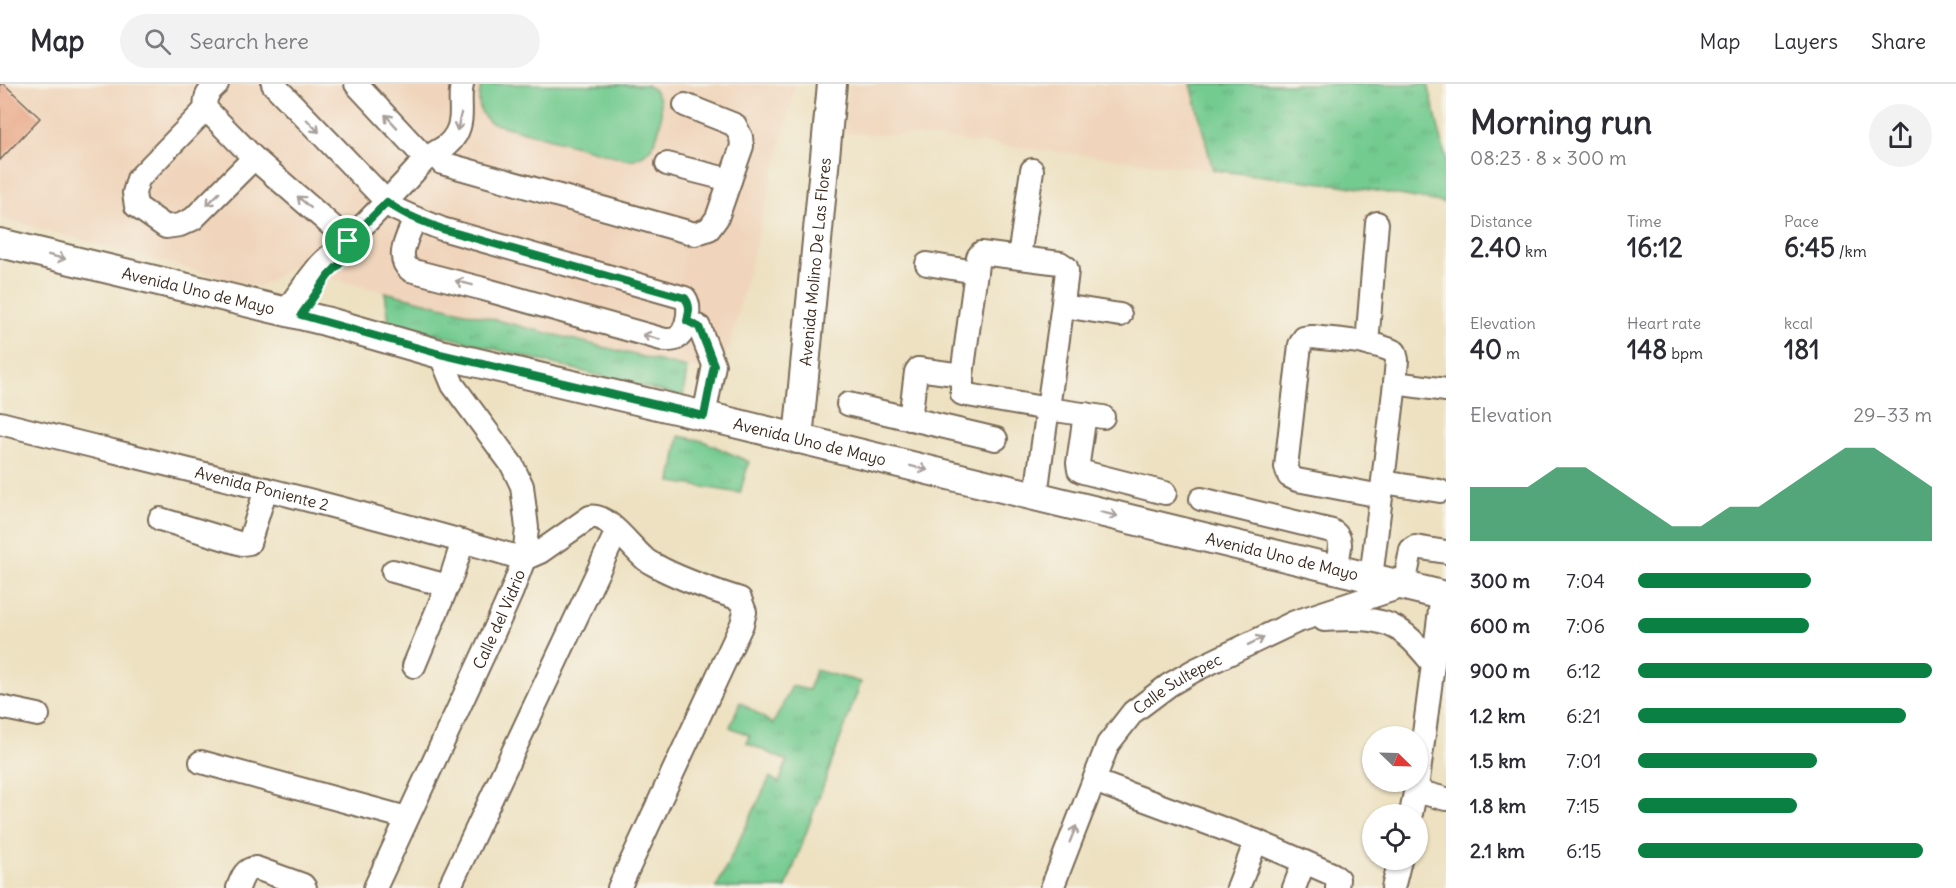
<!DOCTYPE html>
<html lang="en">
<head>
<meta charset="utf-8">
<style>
	:root { --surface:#fff; --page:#f2f2f3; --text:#2b2b33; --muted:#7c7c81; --line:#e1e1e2; --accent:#0b8043 }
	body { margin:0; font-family:Delius,sans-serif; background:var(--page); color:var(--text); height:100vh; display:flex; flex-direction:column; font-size:22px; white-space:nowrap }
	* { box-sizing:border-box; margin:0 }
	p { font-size:20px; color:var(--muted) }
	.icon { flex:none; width:33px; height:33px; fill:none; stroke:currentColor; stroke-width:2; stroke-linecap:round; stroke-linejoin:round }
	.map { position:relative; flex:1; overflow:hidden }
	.panel { display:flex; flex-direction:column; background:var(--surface); width:510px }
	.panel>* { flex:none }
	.needle { width:39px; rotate:113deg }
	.tools { position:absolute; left:1362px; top:642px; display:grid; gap:12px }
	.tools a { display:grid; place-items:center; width:66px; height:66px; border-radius:50%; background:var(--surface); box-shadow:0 2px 4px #0004; font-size:30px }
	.pin { position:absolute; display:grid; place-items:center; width:51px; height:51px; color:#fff; margin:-26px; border:3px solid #fff; border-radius:50%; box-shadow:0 2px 6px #0007 }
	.round { display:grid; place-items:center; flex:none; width:63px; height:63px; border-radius:32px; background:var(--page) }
	.head { display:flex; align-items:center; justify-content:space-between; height:102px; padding:0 24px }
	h1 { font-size:33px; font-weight:700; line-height:45px }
	.stats { display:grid; grid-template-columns:repeat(3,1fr); gap:9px; height:102px; padding:6px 24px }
	.stats div { display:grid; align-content:center }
	.stats b { font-size:26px; font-weight:700 }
	.stats small { font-size:16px; font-weight:400 }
	.stats p { font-size:16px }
	.chart { height:168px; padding:12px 24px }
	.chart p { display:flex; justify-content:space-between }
	.chart svg { width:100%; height:108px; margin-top:6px; fill:var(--accent); opacity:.7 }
	ul { padding:0 24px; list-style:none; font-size:20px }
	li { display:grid; grid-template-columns:96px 72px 1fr; align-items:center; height:45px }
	li i { height:15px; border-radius:8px; background:var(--accent) }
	header { display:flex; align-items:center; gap:36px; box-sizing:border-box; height:84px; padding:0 30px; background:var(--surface); border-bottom:2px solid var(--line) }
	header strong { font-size:28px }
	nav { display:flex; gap:33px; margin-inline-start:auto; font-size:21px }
	.search { width:420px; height:54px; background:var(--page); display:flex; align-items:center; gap:15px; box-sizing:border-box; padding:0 21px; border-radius:33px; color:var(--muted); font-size:22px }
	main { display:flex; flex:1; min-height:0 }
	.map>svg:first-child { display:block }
</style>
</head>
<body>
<header>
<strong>Map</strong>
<div class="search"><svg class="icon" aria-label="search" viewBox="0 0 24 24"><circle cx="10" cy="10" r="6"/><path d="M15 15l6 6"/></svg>Search here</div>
<nav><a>Map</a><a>Layers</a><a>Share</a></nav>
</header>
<main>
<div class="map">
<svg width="1446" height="804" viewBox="0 0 1446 804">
	<defs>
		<pattern id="grass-tufts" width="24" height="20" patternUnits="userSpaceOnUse" patternTransform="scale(1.5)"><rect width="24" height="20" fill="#73cb90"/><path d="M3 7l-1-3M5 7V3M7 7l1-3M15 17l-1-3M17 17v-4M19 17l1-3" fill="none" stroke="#64ae7c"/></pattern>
	</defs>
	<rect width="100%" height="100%" fill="#f7f3e8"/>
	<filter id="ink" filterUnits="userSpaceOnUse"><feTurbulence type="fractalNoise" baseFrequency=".0167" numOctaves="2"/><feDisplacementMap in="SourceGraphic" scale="12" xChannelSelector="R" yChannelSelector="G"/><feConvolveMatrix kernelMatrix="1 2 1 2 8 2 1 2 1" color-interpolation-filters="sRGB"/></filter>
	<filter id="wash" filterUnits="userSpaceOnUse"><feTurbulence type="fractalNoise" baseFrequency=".008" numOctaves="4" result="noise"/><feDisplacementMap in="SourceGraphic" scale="24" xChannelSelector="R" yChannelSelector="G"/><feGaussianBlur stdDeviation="1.35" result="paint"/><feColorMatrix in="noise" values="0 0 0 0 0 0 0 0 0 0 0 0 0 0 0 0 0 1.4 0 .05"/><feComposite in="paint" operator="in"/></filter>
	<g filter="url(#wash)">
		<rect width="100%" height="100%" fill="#ede1c1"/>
		<path fill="#f0d5bc" d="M 0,0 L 795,0 L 793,13 L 729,264 L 720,276 L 705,284 L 696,285 L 332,195 L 309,172 L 259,203 L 0,134 L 0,126 L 4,113 L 0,112 Z
			M 849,0 L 1191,0 L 1213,86 L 921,52 L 843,49 Z"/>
		<path fill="url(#grass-tufts)" stroke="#577a57" stroke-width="1.5" d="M 1191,0 L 1428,0 L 1446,74 L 1446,119 L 1341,101 L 1213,86 Z
			M 385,208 L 687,284 L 683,313 L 389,238 Z
			M 679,352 L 703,357 L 749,378 L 740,409 L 671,398 Z
			M 815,586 L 861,598 L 786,804 L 716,804 L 770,693 L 779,699 L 787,677 L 747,659 L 749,651 L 730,643 L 740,618 L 773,640 L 792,602 L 809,606 Z"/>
		<path fill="#73cb90" stroke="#577a57" stroke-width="1.5" d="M 482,0 L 646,1 C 670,10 662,54 647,68 C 642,73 636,75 629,76 L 495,40 C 477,33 477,16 482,0 Z"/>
		<g id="blocks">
			<path fill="#e79f7b" d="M 0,0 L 4,0 L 40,34 L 0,76 Z"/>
		</g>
	</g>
	<g filter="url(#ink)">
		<use href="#blocks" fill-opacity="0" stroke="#796a57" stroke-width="1.5"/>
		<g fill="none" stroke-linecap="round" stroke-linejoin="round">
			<g stroke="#796a57" stroke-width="26">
				<g id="minor">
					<path d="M 217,0 C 208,8 204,13 206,25 L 254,74 L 356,163"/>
					<path d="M 273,0 L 387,118 L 395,125 L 415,134 L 442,145 L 685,214 C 692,224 687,250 675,255 C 672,256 668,256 665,256 L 480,204 L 410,186 C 394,173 409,151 415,134"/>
					<path d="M 356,0 L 426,75"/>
					<path d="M 206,25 L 138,95 L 134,109 L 136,122 L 166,143 L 180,141 L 193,135 L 254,74"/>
					<path d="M 442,79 L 695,150 L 709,145 L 717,134 L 742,62 L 741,53 L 735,41 L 685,21"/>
					<path d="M 667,80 L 730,96"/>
					<path d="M 1019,173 L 1032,86"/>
					<path d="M 927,180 L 976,188"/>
					<path d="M 1063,222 L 1120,231"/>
					<path d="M 285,228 C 297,212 308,195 321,180 C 330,171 340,164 349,155 C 376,130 400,103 425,76 C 436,65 447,66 456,50 C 465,34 458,17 462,0"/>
					<path d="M 687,237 L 699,243 L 714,281 L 704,332"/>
					<path d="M 1367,260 L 1377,139"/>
					<path d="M 1395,299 L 1446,306"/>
					<path d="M 848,320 L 996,355"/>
					<path d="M 1085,330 L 1078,379 L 1079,386 L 1083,388 L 1165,409"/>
					<path d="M 910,335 L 916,288 L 918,285 L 962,291"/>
					<path id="s1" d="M 0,339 C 175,383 351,424 524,475"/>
					<path d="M 1383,398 L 1440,407"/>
					<path d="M 1036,413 C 1045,337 1058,263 1067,187 L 1066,183 L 1060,179 L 981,169 L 978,173 L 962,291 L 962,310 L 1048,325 L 1103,333"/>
					<path d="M 1201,415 L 1332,447 C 1346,455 1338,471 1335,485"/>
					<path d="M 160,435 L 242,460 L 249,459 L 266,405"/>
					<path d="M 524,475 L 540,468 L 590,433 C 606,428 631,463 643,473 C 648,479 656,481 662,485 C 688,498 712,506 740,515 L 745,528 L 742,540 L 619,804"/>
					<path d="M 393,487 L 448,502"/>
					<path d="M 1371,494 L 1395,299 L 1397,276 L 1395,268 C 1373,257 1337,256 1312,253 L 1304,254 L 1300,261 L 1286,383 L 1289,392 L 1297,396 L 1381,412"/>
					<path d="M 1324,536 C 1351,535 1384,531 1406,551 C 1416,559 1424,569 1432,579"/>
					<path d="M 414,582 L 452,491 L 463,457"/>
					<path d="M 0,623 L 38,631"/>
					<path d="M 201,678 L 407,734"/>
					<path d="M 1418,696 L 1442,511"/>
					<path d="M 1094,697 L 1256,757 L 1332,790 L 1338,795 L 1337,804"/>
					<path d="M 1416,707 L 1446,715"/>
					<path d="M 1411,730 L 1417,698"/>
					<path d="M 238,804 C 242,794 244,785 256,784 L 303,801 L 305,804"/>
					<path id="s2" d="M 375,804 L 492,552 L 512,507 L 524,475 L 527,444 L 522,402 L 512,381 L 453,301 L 440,270"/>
					<path d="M 449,804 L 617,447"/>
					<path id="s3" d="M 1052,804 L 1108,660 L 1133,628 L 1169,601 L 1195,586 L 1295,538 L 1404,502 L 1411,466 L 1415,463 L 1446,468"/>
					<path d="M 1238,804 L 1256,757"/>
					<path d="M 1294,804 L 1304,778"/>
					<path d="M 1393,804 L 1400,776"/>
				</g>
			</g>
			<g stroke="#796a57" stroke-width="32">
				<g id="major">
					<path id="s4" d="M 0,159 L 325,237 L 440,270 L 722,336 L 1446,512"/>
					<path id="s5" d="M 798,355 L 832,0"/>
				</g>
			</g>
			<use href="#minor" stroke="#fff" stroke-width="22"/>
			<use href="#major" stroke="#fff" stroke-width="28"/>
		</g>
		<defs><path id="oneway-shaft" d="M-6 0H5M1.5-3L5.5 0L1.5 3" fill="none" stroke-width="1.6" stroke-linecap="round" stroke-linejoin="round" transform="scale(1.5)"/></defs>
		<g stroke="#a79f9a">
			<use href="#oneway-shaft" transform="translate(391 37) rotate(-133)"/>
			<use href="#oneway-shaft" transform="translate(459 38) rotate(103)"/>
			<use href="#oneway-shaft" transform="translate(313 42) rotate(46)"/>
			<use href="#oneway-shaft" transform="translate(213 115) rotate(135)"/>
			<use href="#oneway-shaft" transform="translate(304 118) rotate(-139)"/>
			<use href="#oneway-shaft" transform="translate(57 173) rotate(14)"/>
			<use href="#oneway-shaft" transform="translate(464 199) rotate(-166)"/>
			<use href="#oneway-shaft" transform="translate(651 253) rotate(-164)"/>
			<use href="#oneway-shaft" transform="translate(919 384) rotate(14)"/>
			<use href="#oneway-shaft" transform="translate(1109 430) rotate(14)"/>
			<use href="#oneway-shaft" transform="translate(1256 557) rotate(-26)"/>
			<use href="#oneway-shaft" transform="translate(1073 750) rotate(-68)"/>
		</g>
	</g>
	<g fill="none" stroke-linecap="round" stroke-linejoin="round" filter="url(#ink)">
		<g stroke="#fff" stroke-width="12">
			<path id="route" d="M 387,118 C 403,131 423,137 442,145 L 685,214 C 691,222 689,228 687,237 L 699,243 L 714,281 L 704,332 L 440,270 L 301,231 L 328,192 L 356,163 L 348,157 Z"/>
		</g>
		<use href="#route" stroke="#0b8043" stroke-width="8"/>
	</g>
	<g text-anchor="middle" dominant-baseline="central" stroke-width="4.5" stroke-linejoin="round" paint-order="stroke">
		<g font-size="16" fill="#3b2a1e" stroke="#f7f3e8">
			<text stroke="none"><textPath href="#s5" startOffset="178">Avenida Molino De Las Flores</textPath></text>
			<text stroke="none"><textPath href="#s4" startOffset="204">Avenida Uno de Mayo</textPath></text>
			<text stroke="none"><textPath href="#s4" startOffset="834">Avenida Uno de Mayo</textPath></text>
			<text stroke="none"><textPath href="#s1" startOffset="270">Avenida Poniente 2</textPath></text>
			<text stroke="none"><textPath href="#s4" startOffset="1320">Avenida Uno de Mayo</textPath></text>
			<text stroke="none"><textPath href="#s2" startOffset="296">Calle del Vidrio</textPath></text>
			<text stroke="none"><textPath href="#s3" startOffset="248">Calle Sultepec</textPath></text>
		</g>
	</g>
</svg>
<div class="tools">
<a><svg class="needle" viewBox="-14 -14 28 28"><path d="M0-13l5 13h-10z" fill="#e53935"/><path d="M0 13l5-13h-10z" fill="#7c7c81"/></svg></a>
<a><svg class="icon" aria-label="locate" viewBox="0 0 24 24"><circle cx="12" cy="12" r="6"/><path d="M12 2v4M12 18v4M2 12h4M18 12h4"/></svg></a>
</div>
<div class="pin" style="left:348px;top:157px;background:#1e9e55"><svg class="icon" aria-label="arrive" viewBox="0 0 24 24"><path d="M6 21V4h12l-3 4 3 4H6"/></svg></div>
</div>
<section class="panel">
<div class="head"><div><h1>Morning run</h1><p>08:23 · 8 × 300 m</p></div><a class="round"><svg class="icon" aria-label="share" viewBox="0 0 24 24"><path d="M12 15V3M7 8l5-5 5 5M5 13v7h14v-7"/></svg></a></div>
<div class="stats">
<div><p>Distance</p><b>2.40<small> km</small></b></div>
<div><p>Time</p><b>16:12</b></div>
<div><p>Pace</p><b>6:45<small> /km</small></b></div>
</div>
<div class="stats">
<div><p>Elevation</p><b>40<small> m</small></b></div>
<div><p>Heart rate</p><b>148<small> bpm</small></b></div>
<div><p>kcal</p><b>181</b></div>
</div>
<div class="chart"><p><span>Elevation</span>29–33 m</p>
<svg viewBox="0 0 160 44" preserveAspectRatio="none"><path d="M0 44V22L10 22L20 22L30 14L40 14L50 22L60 30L70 38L80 38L90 30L100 30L110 22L120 14L130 6L140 6L150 14L160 22V44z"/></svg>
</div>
<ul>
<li><b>300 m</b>7:04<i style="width:59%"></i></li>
<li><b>600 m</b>7:06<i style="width:58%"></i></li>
<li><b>900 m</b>6:12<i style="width:100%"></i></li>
<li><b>1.2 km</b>6:21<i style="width:91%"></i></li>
<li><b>1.5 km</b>7:01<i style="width:61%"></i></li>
<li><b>1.8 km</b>7:15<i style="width:54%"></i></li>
<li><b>2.1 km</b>6:15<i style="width:97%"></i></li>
</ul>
</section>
</main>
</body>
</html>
